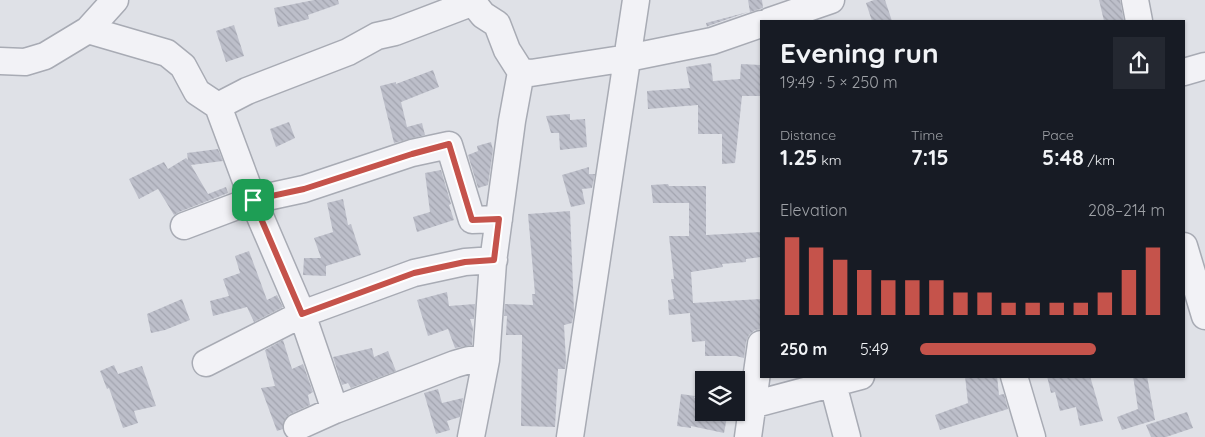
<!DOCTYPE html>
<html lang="en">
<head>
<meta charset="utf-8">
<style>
	:root { --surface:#171b24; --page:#242831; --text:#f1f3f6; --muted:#9ea1a6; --accent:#c5534b }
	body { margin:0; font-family:Quicksand,sans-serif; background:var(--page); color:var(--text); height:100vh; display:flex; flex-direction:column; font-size:19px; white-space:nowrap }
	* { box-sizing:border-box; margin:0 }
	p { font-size:16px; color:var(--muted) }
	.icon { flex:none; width:28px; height:28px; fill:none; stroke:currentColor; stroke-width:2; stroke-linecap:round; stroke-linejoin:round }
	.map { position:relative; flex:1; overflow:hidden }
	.details { position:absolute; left:760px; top:20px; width:425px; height:358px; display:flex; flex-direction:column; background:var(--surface); border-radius:0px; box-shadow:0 1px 4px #0004 }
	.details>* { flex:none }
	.buttons { position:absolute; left:695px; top:371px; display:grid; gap:10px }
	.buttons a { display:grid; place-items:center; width:50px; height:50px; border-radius:0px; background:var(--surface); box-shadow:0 1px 4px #0004; font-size:25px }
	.pin { position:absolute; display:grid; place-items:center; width:42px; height:42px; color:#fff; margin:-21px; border-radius:10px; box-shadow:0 2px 8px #0006 }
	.round { display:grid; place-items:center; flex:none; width:52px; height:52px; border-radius:0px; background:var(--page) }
	.headline { display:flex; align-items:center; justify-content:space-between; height:85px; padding:0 20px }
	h1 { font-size:28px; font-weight:700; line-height:38px }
	.metrics { display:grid; grid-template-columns:repeat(3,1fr); gap:8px; height:85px; padding:5px 20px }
	.metrics div { display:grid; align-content:center }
	.metrics b { font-size:21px; font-weight:700 }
	.metrics small { font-size:14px; font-weight:400 }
	.metrics p { font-size:14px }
	.chart { height:140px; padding:10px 20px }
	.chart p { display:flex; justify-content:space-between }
	.chart svg { width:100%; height:90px; margin-top:5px; stroke:var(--accent); stroke-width:6 }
	ul { padding:0 20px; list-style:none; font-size:16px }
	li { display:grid; grid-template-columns:80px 60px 1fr; align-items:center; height:38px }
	li i { height:12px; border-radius:6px; background:var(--accent) }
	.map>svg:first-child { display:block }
</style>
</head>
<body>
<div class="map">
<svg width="1205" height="437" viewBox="0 0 1205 437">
	<defs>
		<pattern id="building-back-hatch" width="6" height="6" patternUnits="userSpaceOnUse" patternTransform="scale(1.25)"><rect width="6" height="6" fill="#bdbfca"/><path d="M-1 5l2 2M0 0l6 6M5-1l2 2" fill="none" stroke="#a2a4af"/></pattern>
	</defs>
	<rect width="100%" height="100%" fill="#dfe1e7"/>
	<path fill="url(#building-back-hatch)" d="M 314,0 L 338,0 L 339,4 L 308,15 L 309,19 L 278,27 L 274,8 Z
		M 748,0 L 762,0 L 763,8 L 750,12 Z
		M 874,0 L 885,0 L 892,21 L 872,21 L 866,3 Z
		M 1099,0 L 1120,0 L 1124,21 L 1104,21 Z
		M 748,12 L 708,26 L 707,27 L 706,23 Z
		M 234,25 L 244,56 L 226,62 L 216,31 Z
		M 711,63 L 713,81 L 740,79 L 741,64 L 761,65 L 761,96 L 742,96 L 735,163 L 722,164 L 722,134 L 698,134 L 698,105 L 648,109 L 647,91 L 690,88 L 686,67 Z
		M 433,70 L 439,87 L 401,102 L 407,127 L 422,123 L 425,135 L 394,143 L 380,86 L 396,82 L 396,84 Z
		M 570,114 L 570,120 L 585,119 L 587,147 L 560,150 L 559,133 L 551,133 L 546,116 Z
		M 289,122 L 295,138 L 276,147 L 270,129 Z
		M 491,142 L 493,150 L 488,185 L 478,188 L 468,155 L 478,151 L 477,146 Z
		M 218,149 L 223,161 L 191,165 L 208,194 L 226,187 L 228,193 L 179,212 L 174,215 L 158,189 L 139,199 L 129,179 L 164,162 L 168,169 L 186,158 L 188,160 L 187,153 Z
		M 589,167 L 589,174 L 595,174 L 592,188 L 582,189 L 585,204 L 571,207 L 562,175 Z
		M 441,170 L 451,204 L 449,205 L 454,220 L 417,232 L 413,217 L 430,212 L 425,173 Z
		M 668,184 L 669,186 L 706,186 L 706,235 L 761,232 L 761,257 L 746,259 L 746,262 L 722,264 L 723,267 L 691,272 L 693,303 L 761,299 L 761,329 L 755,330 L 749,335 L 746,342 L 744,358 L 736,356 L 705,356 L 705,341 L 692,342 L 690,313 L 669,315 L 668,300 L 674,299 L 671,279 L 674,279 L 669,236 L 689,236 L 689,203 L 653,203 L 651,185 Z
		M 343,199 L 348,225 L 351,224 L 361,255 L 326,266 L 326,276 L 303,275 L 304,258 L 321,258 L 314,238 L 333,232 L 327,203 Z
		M 570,211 L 574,311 L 572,323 L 564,325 L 566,361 L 565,369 L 558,369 L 555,427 L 521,426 L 522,335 L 506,335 L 507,316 L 504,316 L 505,304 L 533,305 L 532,294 L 535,294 L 528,214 Z
		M 249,251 L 267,300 L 277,295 L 283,307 L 254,322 L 247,307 L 213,316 L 210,301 L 229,296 L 223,279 L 240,273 L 235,256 Z
		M 447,292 L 449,306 L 475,304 L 474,319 L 470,319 L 473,328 L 472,345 L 455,348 L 448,329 L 428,336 L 417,300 Z
		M 182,299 L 190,320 L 165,330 L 151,333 L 147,314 Z
		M 283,340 L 292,369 L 303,364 L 313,392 L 308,395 L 310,405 L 290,414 L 285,419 L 283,429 L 277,431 L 261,388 L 275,386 L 265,350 Z
		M 372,348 L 374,357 L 388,351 L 396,371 L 351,388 L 348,383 L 342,385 L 333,357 Z
		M 114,365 L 118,374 L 142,366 L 156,406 L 134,411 L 138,423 L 123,428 L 109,388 L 107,389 L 100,371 Z
		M 965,376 L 997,376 L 999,395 L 1004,394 L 1008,409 L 940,430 L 935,415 L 968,403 Z
		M 1047,376 L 1090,376 L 1103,421 L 1080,426 L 1076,407 L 1060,411 L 1055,392 L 1051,393 Z
		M 1133,376 L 1147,376 L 1155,420 L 1122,430 L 1117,417 L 1138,409 Z
		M 438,389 L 442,403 L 463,398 L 460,417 L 447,421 L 450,430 L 436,434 L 424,393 Z
		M 681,394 L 695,396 L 694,398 L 704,398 L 704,412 L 728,412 L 724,433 L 691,426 L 691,428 L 677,426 Z
		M 1187,412 L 1193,428 L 1166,437 L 1151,437 L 1146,425 Z"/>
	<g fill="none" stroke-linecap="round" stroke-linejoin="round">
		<g stroke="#a8abb4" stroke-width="29">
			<path id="minor" d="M 471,0 L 483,15 L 497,24 L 507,50 L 521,72 L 531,73 L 628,58 L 712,41 L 761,24
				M 1135,0 L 1139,21
				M 770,21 L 831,0
				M 88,30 L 167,53 L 183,66 L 197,92 L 218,106 L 247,91 L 348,52 L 377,36 L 395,32 L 471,3
				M 0,61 L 25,62 L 45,56 L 88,30 L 115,0
				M 1184,72 L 1205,66
				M 218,106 L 253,200 L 302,314 L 335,410
				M 184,226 L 253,200 L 304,189 L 412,153 L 449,145 L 472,220 L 499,219
				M 1184,246 L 1205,316
				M 206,363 L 302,314 L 414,273 L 465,262 L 494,260
				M 1014,376 L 1032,437
				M 833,384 L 847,437
				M 752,405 L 861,376
				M 297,427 L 335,410 L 455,364 L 469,360 L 486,360
				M 471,437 L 486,360 L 493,262 L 512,121 L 521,72
				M 570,437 L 636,0
				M 748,437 L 761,344"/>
		</g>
		<use href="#minor" stroke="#f2f2f6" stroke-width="26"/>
	</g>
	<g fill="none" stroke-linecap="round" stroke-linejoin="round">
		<g stroke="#fff" stroke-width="10">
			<path id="route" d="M 449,144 L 472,220 L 499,219 L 494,260 L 465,262 L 414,273 L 302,314 L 253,200 L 304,189 L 412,154 Z"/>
		</g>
		<use href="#route" stroke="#c5534b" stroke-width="6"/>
	</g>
</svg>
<div class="buttons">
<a><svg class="icon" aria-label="layers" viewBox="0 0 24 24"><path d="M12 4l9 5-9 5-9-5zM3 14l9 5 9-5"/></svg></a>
</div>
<div class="pin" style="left:253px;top:200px;background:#1e9e55"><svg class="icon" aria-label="arrive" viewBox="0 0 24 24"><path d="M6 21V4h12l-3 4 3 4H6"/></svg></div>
<section class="details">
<div class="headline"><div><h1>Evening run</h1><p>19:49 · 5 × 250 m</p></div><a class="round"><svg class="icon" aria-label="share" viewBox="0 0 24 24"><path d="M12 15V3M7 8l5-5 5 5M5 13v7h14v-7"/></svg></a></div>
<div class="metrics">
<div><p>Distance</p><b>1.25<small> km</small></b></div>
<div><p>Time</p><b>7:15</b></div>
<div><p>Pace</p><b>5:48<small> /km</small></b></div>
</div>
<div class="chart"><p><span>Elevation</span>208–214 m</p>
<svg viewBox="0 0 160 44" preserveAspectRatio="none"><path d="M5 44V6M15 44V11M25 44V17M35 44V22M45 44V27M55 44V27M65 44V27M75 44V33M85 44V33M95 44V38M105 44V38M115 44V38M125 44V38M135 44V33M145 44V22M155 44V11"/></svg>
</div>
<ul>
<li><b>250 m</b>5:49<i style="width:72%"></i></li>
</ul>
</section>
</div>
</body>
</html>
